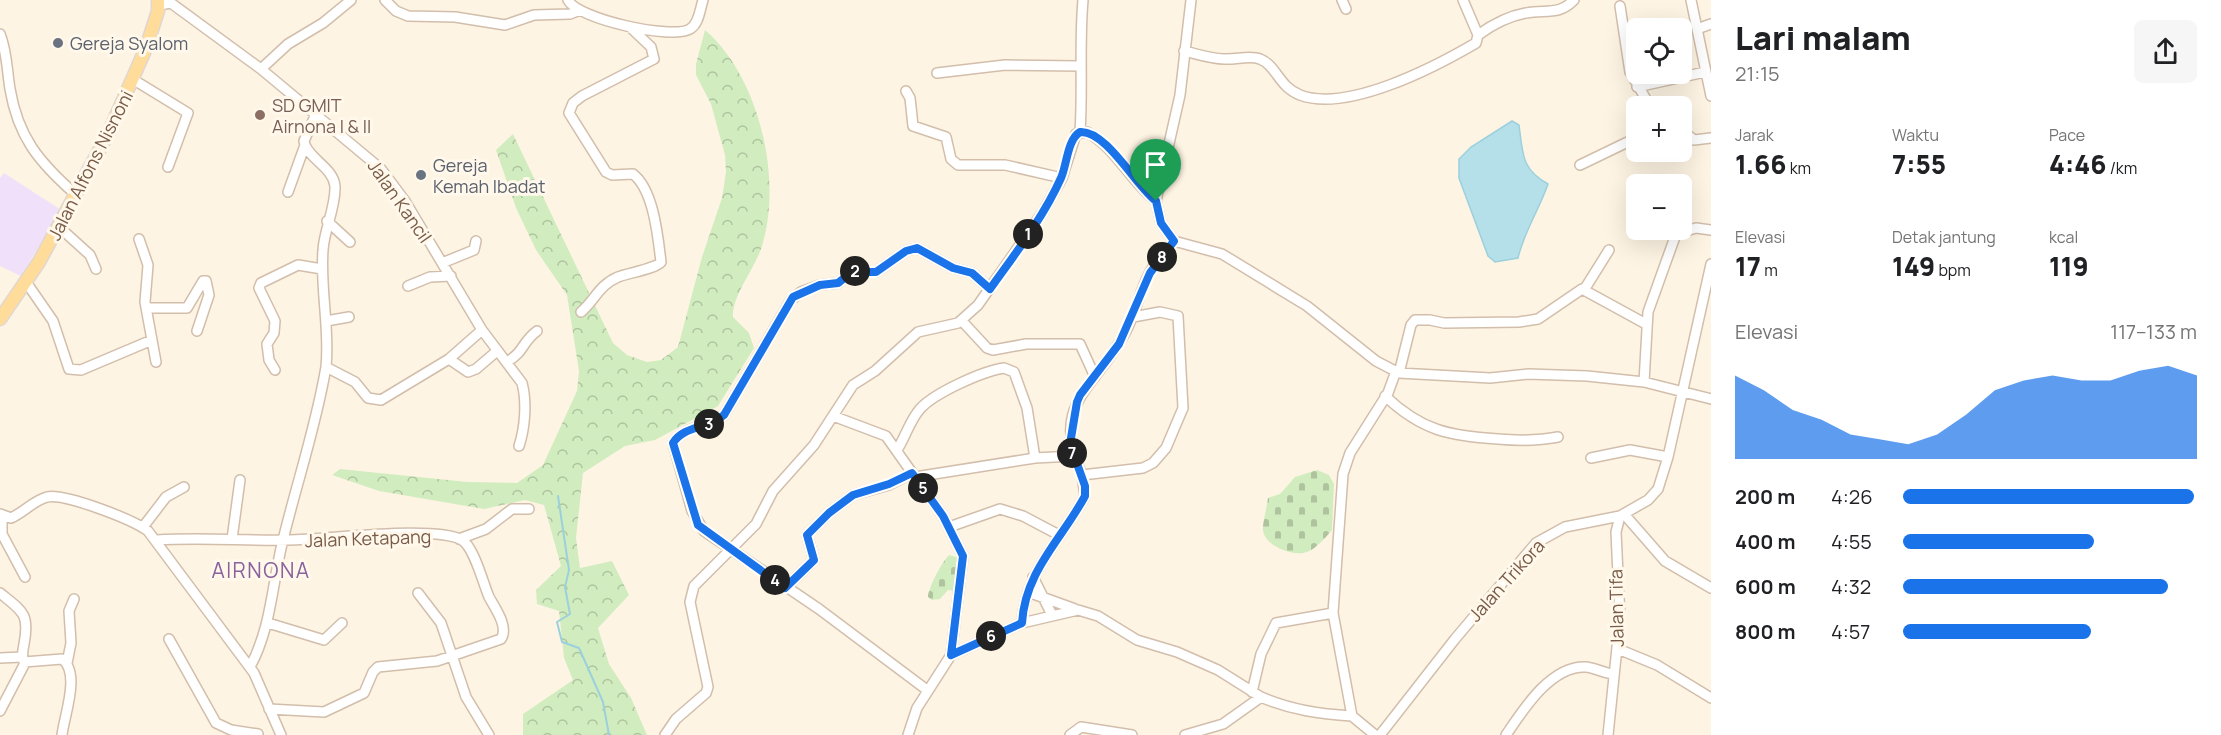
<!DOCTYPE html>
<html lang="id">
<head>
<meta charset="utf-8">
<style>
	:root { --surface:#fff; --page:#f6f6f6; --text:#202124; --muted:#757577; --accent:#1a73e8 }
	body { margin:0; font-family:Manrope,sans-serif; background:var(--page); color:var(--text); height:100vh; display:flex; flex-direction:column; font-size:22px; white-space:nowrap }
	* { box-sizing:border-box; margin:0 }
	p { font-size:20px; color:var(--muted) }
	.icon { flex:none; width:33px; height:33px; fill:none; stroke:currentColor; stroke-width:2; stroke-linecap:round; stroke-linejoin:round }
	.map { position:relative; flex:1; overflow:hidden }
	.details { display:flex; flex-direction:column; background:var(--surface); width:510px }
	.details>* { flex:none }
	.buttons { position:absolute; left:1626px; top:18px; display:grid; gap:12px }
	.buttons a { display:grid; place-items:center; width:66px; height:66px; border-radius:9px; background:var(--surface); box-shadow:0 6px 24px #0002; font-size:30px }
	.pin { position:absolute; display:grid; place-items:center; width:51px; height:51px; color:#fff; margin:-62px -26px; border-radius:50% 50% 50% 0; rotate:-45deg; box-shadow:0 0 6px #0007 }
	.pin .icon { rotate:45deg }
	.km { position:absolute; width:30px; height:30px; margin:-15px; border-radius:50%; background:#222; color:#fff; font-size:16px; line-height:30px; text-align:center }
	.round { display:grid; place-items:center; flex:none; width:63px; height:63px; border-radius:9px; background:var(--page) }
	.summary { display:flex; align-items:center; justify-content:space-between; height:102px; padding:0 24px }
	h1 { font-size:33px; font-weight:800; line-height:45px }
	.figures { display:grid; grid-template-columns:repeat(3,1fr); gap:9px; height:102px; padding:6px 24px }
	.figures div { display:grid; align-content:center }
	.figures b { font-size:26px; font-weight:800 }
	.figures small { font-size:16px; font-weight:400 }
	.figures p { font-size:16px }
	.chart { height:168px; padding:12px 24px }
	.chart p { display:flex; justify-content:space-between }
	.chart svg { width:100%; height:108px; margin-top:6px; fill:var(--accent); opacity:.7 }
	ul { padding:0 24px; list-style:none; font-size:20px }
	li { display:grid; grid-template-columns:96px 72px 1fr; align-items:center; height:45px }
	li i { height:15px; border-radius:8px; background:var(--accent) }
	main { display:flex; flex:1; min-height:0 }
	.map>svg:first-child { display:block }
</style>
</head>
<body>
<main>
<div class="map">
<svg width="1711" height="735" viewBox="0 0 1711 735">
	<defs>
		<pattern id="forest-crowns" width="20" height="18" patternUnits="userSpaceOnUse" patternTransform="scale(1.5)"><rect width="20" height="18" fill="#d1edc0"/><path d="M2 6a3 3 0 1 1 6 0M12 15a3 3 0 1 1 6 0" fill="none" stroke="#aec39e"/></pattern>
		<pattern id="cemetery-stones" width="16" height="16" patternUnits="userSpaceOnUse" patternTransform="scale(1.5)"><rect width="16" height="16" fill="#d1edc0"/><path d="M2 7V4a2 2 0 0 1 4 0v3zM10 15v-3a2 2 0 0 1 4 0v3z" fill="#aec39e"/></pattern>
	</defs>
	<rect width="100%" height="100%" fill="#fef4e3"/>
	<path fill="#f1e0fa" d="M 4,173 L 61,210 L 21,276 L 0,266 L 0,178 Z"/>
	<path fill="url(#forest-crowns)" d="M 705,30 C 759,76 783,179 762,246 C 755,269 732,295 733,317 L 749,333 L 754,348 L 718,406 L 655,440 L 625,446 L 583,473 L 576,538 L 580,568 L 612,561 L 629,595 L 598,628 L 609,664 L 631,698 L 647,735 L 523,735 L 523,714 L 573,680 L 564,658 L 559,611 L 537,604 L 536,590 L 561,566 L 544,505 L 525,500 L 484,509 L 379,491 L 332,475 L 340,469 L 468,482 L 517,483 L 543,465 L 577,391 L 579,371 L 567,295 L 536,250 L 516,208 L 496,150 L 513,134 L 613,343 L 627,355 L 647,362 L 661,360 L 678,347 L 702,257 L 722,198 L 726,172 L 725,155 L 711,104 L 696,75 L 696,64 Z"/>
	<path fill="url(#cemetery-stones)" d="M 1317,470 L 1329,475 L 1334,484 L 1332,530 C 1326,537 1316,549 1307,552 C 1294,557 1266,547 1263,531 C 1262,526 1267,506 1268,498 L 1280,494 L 1295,477 Z
		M 949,555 L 959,558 L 957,591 L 948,590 L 940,599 L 932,600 L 928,597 C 928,588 942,562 949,555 Z"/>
	<path fill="#b6e0e9" stroke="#9bd0dc" stroke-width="1.5" d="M 1512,121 L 1519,125 C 1523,154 1521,169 1548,184 C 1539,210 1524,232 1518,258 L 1495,262 L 1488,256 L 1459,178 L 1459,159 L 1471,147 Z"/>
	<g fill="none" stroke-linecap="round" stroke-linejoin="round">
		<path stroke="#9bd0dc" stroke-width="2" d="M 558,496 L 569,570 L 565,587 L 570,614 L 557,622 L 562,642 L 579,648 L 603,702 L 609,735"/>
		<g stroke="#d2beab" stroke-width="12">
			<path id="minor" d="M 385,0 L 396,11 L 408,16 L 455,17 L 505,25 L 534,15 L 570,14 L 580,10
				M 568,0 C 577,19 672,40 690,29 C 699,24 700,9 703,0
				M 1191,0 L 1180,95 L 1156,201 L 1161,223 L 1174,241 L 1222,254 L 1307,306 L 1376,361 L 1399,373 L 1490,378 L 1528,374 L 1587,376 L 1644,382 L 1711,399
				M 1342,0 L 1346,9
				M 1691,0 L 1711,96
				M 159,5 L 171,3 L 261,69 L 381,169 L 405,201 L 482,330 L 522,383 C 527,402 525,428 519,446
				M 1620,6 L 1630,72 L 1650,106
				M 1697,29 L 1711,24
				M 0,34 C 7,51 7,71 10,89 C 18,137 39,162 74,193
				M 1478,35 C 1492,25 1509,16 1526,13 C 1545,9 1559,16 1574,0
				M 1184,51 C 1197,54 1211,59 1224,59 C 1236,60 1249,55 1260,59 C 1277,66 1278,86 1300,95 C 1347,113 1435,67 1476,43 L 1478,35 L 1463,0
				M 261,69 L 288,44 L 323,23 L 351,0
				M 937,73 L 1005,65 L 1080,66
				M 134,80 L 188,113 L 168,167
				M 1637,87 L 1705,72
				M 906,91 L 910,98 L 913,126 L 946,137 L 951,159 L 958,165 L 1005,165 L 1062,178
				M 1682,130 L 1694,140 L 1711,138
				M 1080,132 C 1083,88 1079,44 1083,0
				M 1580,165 L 1636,138
				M 288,192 L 305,145
				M 327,221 L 350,242
				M 59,227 L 90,255 L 96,269
				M 139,239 L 148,265 L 145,302 L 156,362
				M 442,263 L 474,250 L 476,241
				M 26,282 L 53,321 L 69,369 L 81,370 L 152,340
				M 408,286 L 430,277 L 451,276
				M 1584,290 L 1609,250
				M 146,308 L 187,308 L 203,281 L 206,281 L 209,295 L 197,331
				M 581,312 C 595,300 599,285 618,277 C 628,273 655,269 661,262 C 658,238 654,190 633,174 L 612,175 L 606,172 L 569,113 L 573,103 L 582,96 L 654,59 L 651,47 L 630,27
				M 326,321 L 349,317
				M 962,321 L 987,348 L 993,350 L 1026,344 L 1080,344 L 1095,377
				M 449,359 L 468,372 L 476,369 L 497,351
				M 507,362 C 526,350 521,343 537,331
				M 326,367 L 355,382 L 368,398 L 381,400 L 449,359 L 482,330
				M 275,370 L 269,360 L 267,344 L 274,333 L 275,321 L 259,288 L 261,283 L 298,265 L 322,269
				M 1399,373 L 1411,325 L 1415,320 L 1430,320 L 1444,323 L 1519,322 L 1538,319 L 1582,289 L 1646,324
				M 1644,382 L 1648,312 L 1676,234 L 1696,228 L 1711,230
				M 1385,396 C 1422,431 1450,436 1498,439 C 1520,441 1537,441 1558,437
				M 833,416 L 886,436 L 915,477
				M 897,450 C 905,438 910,420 920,409 C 934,393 983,371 1004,368 L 1014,372 L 1027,408 L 1035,458
				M 1591,458 L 1630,450 L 1668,457
				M 1082,475 C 1049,403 1095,389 1125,333 C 1135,315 1139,293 1149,274 C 1155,262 1166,252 1174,241
				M 0,514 L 11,518 C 24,512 33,501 47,497 C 64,493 132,519 148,531 L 254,673 L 281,735
				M 1624,514 L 1665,561 L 1711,588
				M 2,516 L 2,534 L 25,577
				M 143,527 L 166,497 L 184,487
				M 949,527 L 1000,509 L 1023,516 L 1059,535
				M 232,539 L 240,480
				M 459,539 L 486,529 L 512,509 L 529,509
				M 157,540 C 201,537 245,541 289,540 C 326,540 434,525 462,540 C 474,547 483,583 489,597 C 495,608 509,627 501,639 L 437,661 L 378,667 L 373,672 L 364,693 L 324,712 L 269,709
				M 1033,577 L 1052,615
				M 785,588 L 814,560 L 807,535 L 829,513 L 853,495 L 889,485 L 912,473
				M 1028,592 L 1075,609
				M 0,593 C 22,611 30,613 24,644 C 23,651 21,656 24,662 L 62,659 C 81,673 64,716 62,735
				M 418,593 L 441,623 L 466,697 L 489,735
				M 268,623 L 324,640 L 342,623
				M 1022,623 C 1025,571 1062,539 1085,496 L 1082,475 L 1143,468 L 1153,463 L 1166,448 L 1183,408 L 1178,316 L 1160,312 L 1133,317
				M 169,639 L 216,723 L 231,730 L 258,734
				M 1618,649 L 1657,665 L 1711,698
				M 951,655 L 963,556 L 943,516 L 915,477 L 1035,458 L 1073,456
				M 0,658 L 22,657
				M 67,663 L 71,643 L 69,611 L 74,599
				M 250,667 C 271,628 272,586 282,544 C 296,485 316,427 326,367 C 330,328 320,290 323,250 C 324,230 336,207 335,186 C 333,168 311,160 305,145 L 304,141 L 315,116
				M 927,690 L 819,609 L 704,531 L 692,511 L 673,443 C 683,426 709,427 724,415 L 791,300 L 801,292 L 820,285 L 838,283 L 852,272 L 876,272 L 906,251 L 917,248 L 953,268 L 972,273 L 990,289
				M 1252,692 L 1261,654 L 1276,623 L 1333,613
				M 0,711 L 25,663
				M 665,735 L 676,719 L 706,693 L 708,687 L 690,602 L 694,586 L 756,524 L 773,491 L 814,445 L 853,385 L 875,371 L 918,332 L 958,323 L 978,305 L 1043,212 L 1062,178 L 1076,134 L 1087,132 C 1117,149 1130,181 1156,201
				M 908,735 L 917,708 L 951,655 L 1022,623 L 1078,610 L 1098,616 L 1137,640 L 1177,652 L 1218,670 L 1261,697
				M 1070,735 L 1081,727 L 1132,735
				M 1185,735 L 1223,724 L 1261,697 C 1291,710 1320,714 1352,716
				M 1375,735 L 1352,716 L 1333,613 L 1343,474 L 1350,453 L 1388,393 L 1396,371
				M 1380,735 L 1455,639 L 1536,543 L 1565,527 L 1620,516 L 1648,500 L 1658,489 L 1668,457 L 1711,264
				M 1506,735 C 1523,710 1551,665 1586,667 C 1595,668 1604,673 1613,674
				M 1608,735 L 1620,618 L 1616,532 L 1620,516"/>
		</g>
		<g stroke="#dfd7d3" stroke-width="15">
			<path id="major" d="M 0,319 L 39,262 L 109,132 L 146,48 L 158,11 L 158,0"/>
		</g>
		<use href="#minor" stroke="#fff" stroke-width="9"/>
		<use href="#major" stroke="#ffdc99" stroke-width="12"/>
	</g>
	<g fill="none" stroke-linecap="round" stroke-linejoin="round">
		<g stroke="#fff" stroke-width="12">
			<path id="route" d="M 1080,132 C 1106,130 1136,186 1156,201 L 1161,223 L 1174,241 L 1150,273 L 1119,344 L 1080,395 L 1077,402 L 1070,444 L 1085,486 L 1085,496 C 1062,539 1025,571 1022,623 L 951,655 L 963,556 L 943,516 L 912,473 L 889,484 L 853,495 L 829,513 L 807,535 L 814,560 L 785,588 L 698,525 L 673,443 C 683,426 709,428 724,415 L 793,297 L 820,285 L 838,283 L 852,272 L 876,272 L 906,251 L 917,248 L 953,268 L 972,273 L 990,289 C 1015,254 1043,218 1061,178 C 1067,165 1067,140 1080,132 Z"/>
		</g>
		<use href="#route" stroke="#1a73e8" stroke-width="8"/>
	</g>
	<g fill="#6b7280" stroke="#fff8eb" stroke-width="2">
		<circle cx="58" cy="43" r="6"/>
		<circle cx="421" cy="175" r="6"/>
	</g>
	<circle fill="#8d6e63" stroke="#fff8eb" stroke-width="2" cx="260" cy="115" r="6"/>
	<g text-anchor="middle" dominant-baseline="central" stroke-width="6" stroke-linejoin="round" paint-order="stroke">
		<g font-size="18" fill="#5b616d" stroke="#fff8eb" text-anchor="start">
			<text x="70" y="43">Gereja Syalom</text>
			<text x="433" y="165">Gereja<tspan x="433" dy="21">Kemah Ibadat</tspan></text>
		</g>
		<g font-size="18" fill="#785e54" stroke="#fff8eb" text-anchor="start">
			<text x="272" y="105">SD GMIT<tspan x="272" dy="21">Airnona I &amp; II</tspan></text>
		</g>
		<g font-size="18" fill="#785a47" stroke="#fff8eb">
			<text transform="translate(90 165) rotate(-63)">Jalan Alfons Nisnoni</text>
			<text transform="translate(400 201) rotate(55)">Jalan Kancil</text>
			<text transform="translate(368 538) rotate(-2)">Jalan Ketapang</text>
			<text transform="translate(1506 580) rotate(-48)">Jalan Trikora</text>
			<text transform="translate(1616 608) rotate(-91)">Jalan Tifa</text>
		</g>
		<g font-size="21" letter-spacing="1.5" fill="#8a629c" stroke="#fff8eb">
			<text x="261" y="570">AIRNONA</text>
		</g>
	</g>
</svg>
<div class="buttons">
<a><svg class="icon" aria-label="locate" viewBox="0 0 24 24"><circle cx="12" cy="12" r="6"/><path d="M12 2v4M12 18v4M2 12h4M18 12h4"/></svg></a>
<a>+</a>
<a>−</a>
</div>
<div class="pin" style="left:1156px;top:201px;background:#1e9e55"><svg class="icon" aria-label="arrive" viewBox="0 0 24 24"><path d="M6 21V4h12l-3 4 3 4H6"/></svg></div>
<b class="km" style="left:1028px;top:234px">1</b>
<b class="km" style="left:855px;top:271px">2</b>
<b class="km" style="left:709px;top:424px">3</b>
<b class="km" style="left:775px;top:580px">4</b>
<b class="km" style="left:923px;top:488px">5</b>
<b class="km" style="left:991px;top:636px">6</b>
<b class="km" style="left:1072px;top:453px">7</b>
<b class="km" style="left:1162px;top:257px">8</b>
</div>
<section class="details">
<div class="summary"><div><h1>Lari malam</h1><p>21:15</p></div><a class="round"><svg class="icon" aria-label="share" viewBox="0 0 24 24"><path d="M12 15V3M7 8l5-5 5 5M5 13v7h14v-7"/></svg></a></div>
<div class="figures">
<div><p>Jarak</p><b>1.66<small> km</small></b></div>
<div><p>Waktu</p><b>7:55</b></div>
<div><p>Pace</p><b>4:46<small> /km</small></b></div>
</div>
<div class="figures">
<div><p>Elevasi</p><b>17<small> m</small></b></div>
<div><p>Detak jantung</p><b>149<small> bpm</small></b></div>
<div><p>kcal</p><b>119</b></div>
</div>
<div class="chart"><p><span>Elevasi</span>117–133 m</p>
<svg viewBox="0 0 160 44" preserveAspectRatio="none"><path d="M0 44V10L10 16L20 24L30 28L40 34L50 36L60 38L70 34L80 26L90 16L100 12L110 10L120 12L130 12L140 8L150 6L160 10V44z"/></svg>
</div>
<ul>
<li><b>200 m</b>4:26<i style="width:99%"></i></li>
<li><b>400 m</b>4:55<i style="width:65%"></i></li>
<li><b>600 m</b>4:32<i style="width:90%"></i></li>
<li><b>800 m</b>4:57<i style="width:64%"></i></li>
</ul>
</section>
</main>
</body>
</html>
